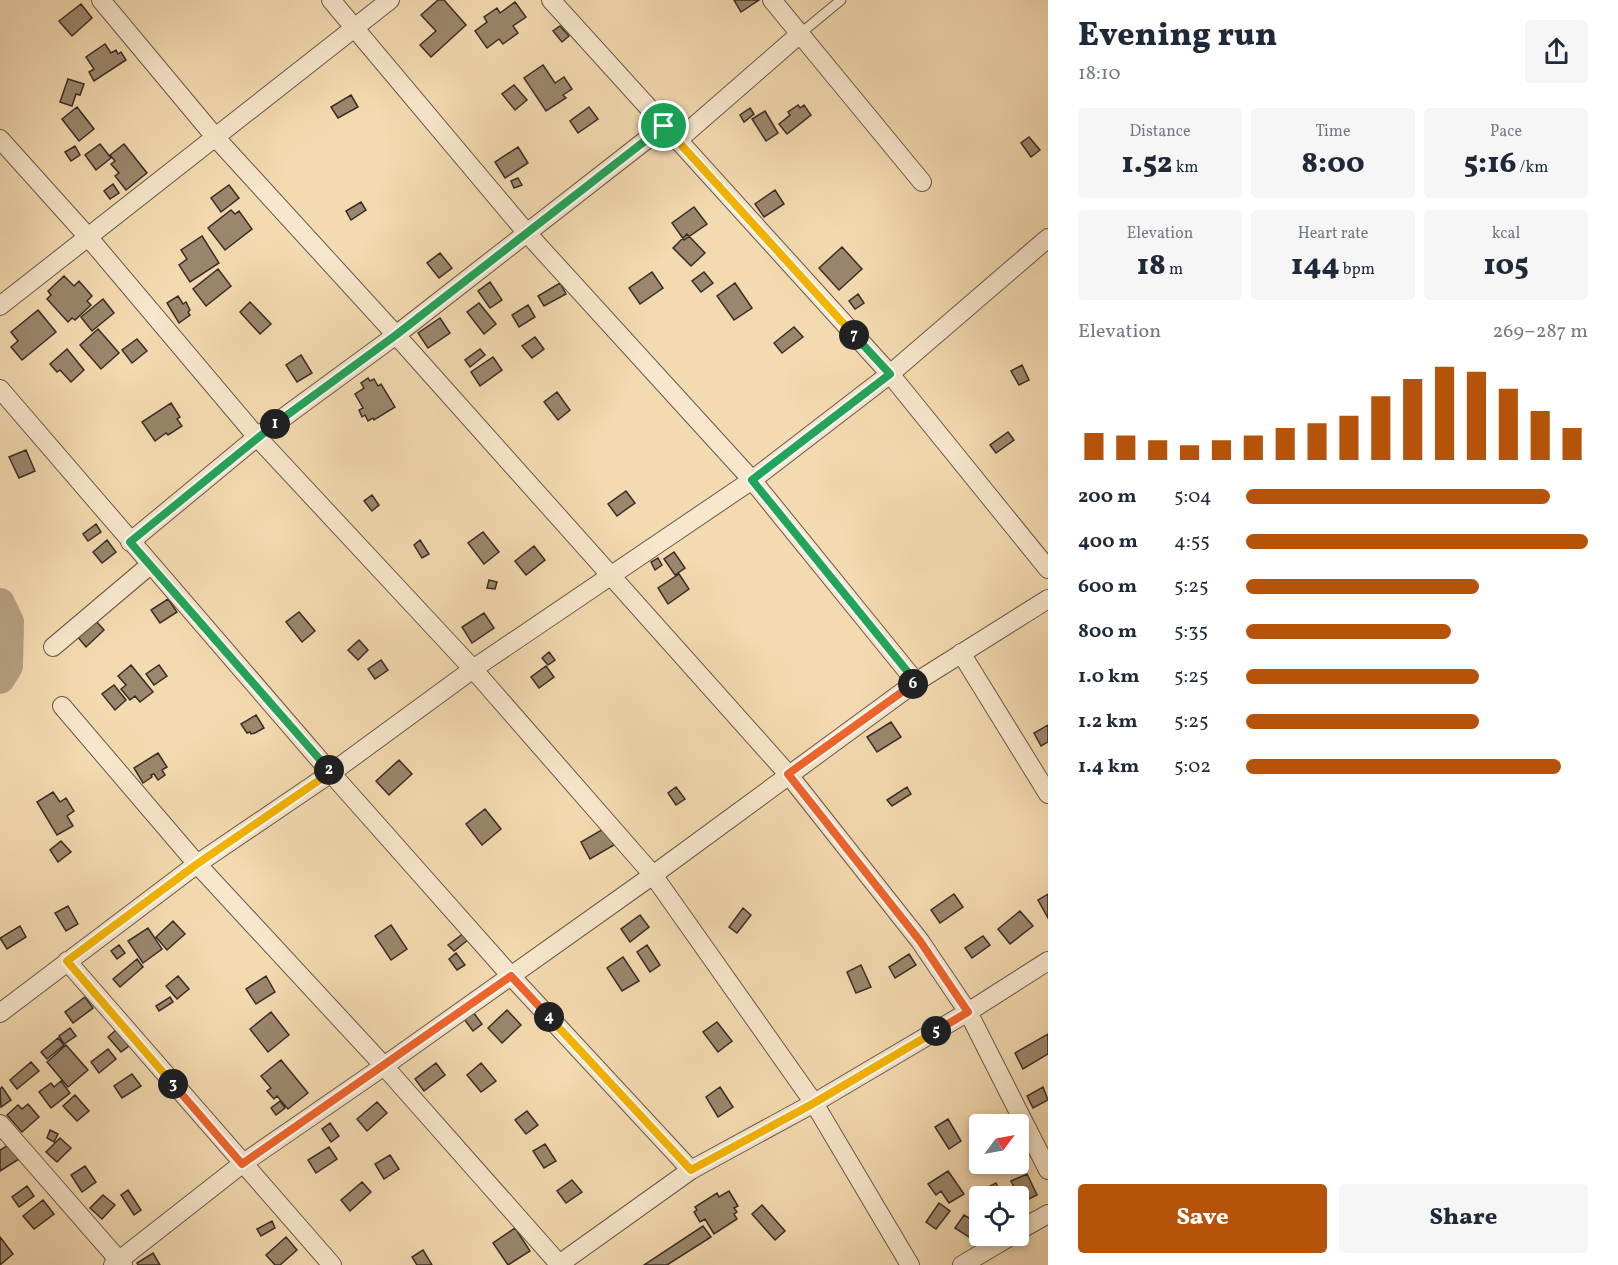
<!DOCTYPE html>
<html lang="en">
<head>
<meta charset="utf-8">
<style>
	:root { --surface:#fff; --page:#f6f6f7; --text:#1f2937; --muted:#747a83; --accent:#b45309 }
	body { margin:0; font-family:Vollkorn,serif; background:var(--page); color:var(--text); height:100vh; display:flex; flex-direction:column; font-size:22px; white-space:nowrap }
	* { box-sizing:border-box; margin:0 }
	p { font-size:20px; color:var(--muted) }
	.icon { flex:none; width:33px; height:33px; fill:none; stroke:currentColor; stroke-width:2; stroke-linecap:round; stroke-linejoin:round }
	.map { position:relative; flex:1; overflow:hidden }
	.panel { display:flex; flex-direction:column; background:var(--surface); width:570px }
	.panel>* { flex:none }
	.needle { width:39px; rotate:58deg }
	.tools { position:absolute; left:969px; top:1114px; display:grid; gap:12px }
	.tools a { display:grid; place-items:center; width:60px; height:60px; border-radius:6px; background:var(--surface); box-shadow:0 3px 9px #0003; font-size:30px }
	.pin { position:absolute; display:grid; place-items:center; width:51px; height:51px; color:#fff; margin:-26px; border:3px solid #fff; border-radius:50%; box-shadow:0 2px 6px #0007 }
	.km { position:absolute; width:30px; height:30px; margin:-15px; border-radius:50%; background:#222; color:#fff; font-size:16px; line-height:30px; text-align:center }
	.round { display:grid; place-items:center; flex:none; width:63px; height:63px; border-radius:6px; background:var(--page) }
	.summary { display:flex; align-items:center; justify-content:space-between; height:102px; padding:0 30px }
	h1 { font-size:33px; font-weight:800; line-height:45px }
	.stats { display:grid; grid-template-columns:repeat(3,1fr); gap:9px; height:102px; padding:6px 30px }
	.stats div { display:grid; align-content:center; border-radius:6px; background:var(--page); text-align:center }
	.stats b { font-size:30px; font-weight:800 }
	.stats small { font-size:16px; font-weight:400 }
	.stats p { font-size:16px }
	.chart { height:168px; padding:12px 30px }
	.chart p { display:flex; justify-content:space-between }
	.chart svg { width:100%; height:108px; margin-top:6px; stroke:var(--accent); stroke-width:6 }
	.action { display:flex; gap:12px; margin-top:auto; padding:12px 30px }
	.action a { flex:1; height:69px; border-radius:6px; background:var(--accent); color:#fff; font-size:24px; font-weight:800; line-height:69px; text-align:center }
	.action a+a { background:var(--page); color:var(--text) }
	ul { padding:0 30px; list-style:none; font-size:20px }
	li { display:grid; grid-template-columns:96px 72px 1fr; align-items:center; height:45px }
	li i { height:15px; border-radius:8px; background:var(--accent) }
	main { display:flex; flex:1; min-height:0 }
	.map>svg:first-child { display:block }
</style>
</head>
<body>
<main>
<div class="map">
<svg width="1048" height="1265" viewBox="0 0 1048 1265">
	<rect width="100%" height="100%" fill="#f4dab0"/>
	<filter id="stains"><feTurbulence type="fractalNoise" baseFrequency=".00333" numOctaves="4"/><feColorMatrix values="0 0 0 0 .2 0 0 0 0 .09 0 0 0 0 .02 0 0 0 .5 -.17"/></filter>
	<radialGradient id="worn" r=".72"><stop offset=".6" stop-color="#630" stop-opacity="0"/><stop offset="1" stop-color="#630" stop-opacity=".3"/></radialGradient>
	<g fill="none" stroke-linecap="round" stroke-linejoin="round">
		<path stroke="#b59f81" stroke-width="30" d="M 0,603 L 9,622 L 8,666 L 0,679"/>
	</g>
	<path fill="#9b876d" stroke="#3a2d25" stroke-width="1.5" d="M 438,0 L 444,0 L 466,25 L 431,57 L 420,45 L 436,31 L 421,15 Z
		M 734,0 L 759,0 L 741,12 Z
		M 515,2 L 526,17 L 513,26 L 518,33 L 503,44 L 499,39 L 487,48 L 475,31 L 487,22 L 484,17 L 497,8 L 500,13 Z
		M 81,4 L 92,18 L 72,36 L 59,21 Z
		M 560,26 L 569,36 L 562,42 L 553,31 Z
		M 105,44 L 111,53 L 116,50 L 118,54 L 121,52 L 126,60 L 94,81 L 89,72 L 94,69 L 86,57 Z
		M 543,65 L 555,83 L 564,77 L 572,89 L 563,95 L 566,98 L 546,111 L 524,78 Z
		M 68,79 L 84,84 L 80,95 L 76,94 L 72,106 L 60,102 Z
		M 514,85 L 527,100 L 515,110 L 502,94 Z
		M 351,95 L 358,107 L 338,118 L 331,107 Z
		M 798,105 L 800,108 L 804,105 L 811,115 L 787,134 L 779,124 L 790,115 L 788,112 Z
		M 77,107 L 94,129 L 79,141 L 62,119 Z
		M 589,107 L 598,119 L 578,133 L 570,121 Z
		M 750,108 L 754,114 L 744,122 L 740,115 Z
		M 765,111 L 778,133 L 766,141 L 752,119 Z
		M 1029,137 L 1040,150 L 1031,157 L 1021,143 Z
		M 100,144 L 111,158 L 96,170 L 85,155 Z
		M 124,144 L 147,173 L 126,190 L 115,176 L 119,173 L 111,164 L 115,161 L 110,155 Z
		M 75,146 L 80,155 L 71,161 L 65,152 Z
		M 518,147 L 528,163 L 505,178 L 495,162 Z
		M 518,178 L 522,185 L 514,188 L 511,181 Z
		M 113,184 L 119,193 L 110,199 L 104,191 Z
		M 229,185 L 239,198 L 221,212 L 211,198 Z
		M 775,190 L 784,204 L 764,217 L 755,204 Z
		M 361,202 L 366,210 L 351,220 L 346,211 Z
		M 694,207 L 707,224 L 684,240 L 672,223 Z
		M 231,210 L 235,214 L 239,211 L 252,229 L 225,250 L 208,228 Z
		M 687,234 L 705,253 L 691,266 L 673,248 Z
		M 202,236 L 219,263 L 190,282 L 179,265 L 187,259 L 181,250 Z
		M 842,247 L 862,269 L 839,290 L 819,268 Z
		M 440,253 L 452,268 L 439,278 L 427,263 Z
		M 218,269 L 231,286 L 206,306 L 193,289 Z
		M 652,272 L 663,288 L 640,304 L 629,288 Z
		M 704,272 L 713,283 L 701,292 L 692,281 Z
		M 64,276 L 74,286 L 79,281 L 92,296 L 87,301 L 91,305 L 75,320 L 72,318 L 68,322 L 47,299 L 51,295 L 48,291 Z
		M 490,282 L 502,300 L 490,308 L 478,291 Z
		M 560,283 L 566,294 L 544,306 L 538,296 Z
		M 735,283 L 752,308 L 734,320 L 717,296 Z
		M 858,294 L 864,303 L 855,309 L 849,301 Z
		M 178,296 L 183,304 L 186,302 L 190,310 L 188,312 L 190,315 L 179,323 L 167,303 Z
		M 103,299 L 114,313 L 92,331 L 81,317 Z
		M 250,302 L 271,324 L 260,334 L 240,312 Z
		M 479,303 L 496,324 L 484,334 L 467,312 Z
		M 528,305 L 535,317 L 519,327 L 512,315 Z
		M 38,310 L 56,332 L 22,360 L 11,347 L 18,341 L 11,332 Z
		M 440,318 L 450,333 L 428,348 L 418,333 Z
		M 794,327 L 803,337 L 782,353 L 774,343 Z
		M 98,329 L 119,353 L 101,369 L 80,345 Z
		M 535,337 L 544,349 L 532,358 L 522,346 Z
		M 137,339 L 147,351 L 132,363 L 122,350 Z
		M 67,349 L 84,370 L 71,382 L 60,370 L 57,372 L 50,364 Z
		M 480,349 L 485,355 L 470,367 L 465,360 Z
		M 301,355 L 312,373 L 297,382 L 286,365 Z
		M 493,357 L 502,370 L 480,386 L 471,372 Z
		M 1022,365 L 1029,380 L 1019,385 L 1011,371 Z
		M 368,378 L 370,381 L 374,379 L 378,386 L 381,384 L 395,407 L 374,420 L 373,418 L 368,421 L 365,415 L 362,417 L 359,410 L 363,408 L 355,394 L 364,388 L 361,383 Z
		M 557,392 L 570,410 L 558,420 L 544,402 Z
		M 171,403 L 180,417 L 177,419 L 182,426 L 168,435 L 166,433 L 155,441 L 142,422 Z
		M 1008,432 L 1014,440 L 996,453 L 990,445 Z
		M 26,450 L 35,471 L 19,478 L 9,457 Z
		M 626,491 L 635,503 L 617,516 L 608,504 Z
		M 372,495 L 379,505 L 372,511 L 364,501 Z
		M 96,524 L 101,532 L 88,541 L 83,534 Z
		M 483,532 L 499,552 L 484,564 L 468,543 Z
		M 107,540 L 116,552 L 102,563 L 93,552 Z
		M 420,540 L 429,554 L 422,558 L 414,545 Z
		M 534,546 L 545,560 L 526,575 L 515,561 Z
		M 674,552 L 685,568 L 675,575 L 664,559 Z
		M 658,558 L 662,565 L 655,570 L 651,562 Z
		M 679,574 L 689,589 L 668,604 L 658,588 Z
		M 489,580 L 497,582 L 495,589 L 487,588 Z
		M 168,599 L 177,612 L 160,623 L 151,610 Z
		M 299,612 L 315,631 L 302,642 L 286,622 Z
		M 484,613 L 494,628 L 472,643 L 462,627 Z
		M 95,620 L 104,630 L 86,647 L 77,636 Z
		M 359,640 L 368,650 L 358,660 L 348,650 Z
		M 549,652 L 555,660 L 548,665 L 542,658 Z
		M 381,660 L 388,670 L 375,679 L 368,669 Z
		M 131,665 L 153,692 L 140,702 L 135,696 L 130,700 L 121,689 L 126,685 L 118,676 Z
		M 159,665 L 167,676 L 154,685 L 146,674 Z
		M 546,666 L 554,677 L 539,688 L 531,677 Z
		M 114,685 L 126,700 L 115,710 L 102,694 Z
		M 256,715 L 264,728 L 255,733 L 251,734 L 250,732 L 247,733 L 241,724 Z
		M 891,722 L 901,737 L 877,752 L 867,737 Z
		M 1048,725 L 1048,742 L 1041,746 L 1034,733 Z
		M 158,753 L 167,767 L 162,770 L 165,775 L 158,780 L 154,774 L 151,775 L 152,777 L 143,783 L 134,768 Z
		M 399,760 L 412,774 L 389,795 L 376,781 Z
		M 676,787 L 685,799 L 676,805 L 668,793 Z
		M 907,787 L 911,794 L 892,806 L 887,800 Z
		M 53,792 L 60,802 L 66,798 L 74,811 L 67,816 L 73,826 L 57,835 L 37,802 Z
		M 485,809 L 501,829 L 482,845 L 466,824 Z
		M 605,828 L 614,845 L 590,859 L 581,842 Z
		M 61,841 L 71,852 L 58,862 L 50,850 Z
		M 954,894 L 963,907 L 940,923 L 931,910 Z
		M 1048,894 L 1048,918 L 1038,900 Z
		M 68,906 L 78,924 L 66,931 L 55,913 Z
		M 743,908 L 751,915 L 737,933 L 729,927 Z
		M 1020,911 L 1033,926 L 1010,944 L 998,929 Z
		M 640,915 L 649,927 L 630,942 L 621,929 Z
		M 173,921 L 185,934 L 167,950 L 156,937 Z
		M 391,925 L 407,949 L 391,960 L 375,936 Z
		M 20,926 L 26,937 L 7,949 L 0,938 Z
		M 148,928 L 162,949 L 143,963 L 128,941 Z
		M 468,930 L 473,936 L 454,951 L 448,945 Z
		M 983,936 L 990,945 L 972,958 L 965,948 Z
		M 119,945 L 125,953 L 117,959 L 111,951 Z
		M 647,945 L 660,965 L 650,972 L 637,952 Z
		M 456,953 L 465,965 L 457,970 L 449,959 Z
		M 909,954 L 916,965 L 895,978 L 889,967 Z
		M 623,957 L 639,981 L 622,991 L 607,968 Z
		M 137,959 L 143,967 L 120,987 L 113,979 Z
		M 861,965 L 871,987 L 856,993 L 847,972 Z
		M 178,976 L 189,989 L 177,999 L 166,986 Z
		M 266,976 L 275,992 L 256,1004 L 246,989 Z
		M 85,997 L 93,1008 L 73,1023 L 65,1012 Z
		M 170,997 L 173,1002 L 159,1011 L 156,1006 Z
		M 507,1010 L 521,1025 L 502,1043 L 488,1028 Z
		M 271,1012 L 289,1035 L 268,1052 L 250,1029 Z
		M 473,1012 L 482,1024 L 473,1031 L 464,1019 Z
		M 717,1022 L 732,1041 L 718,1052 L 703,1032 Z
		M 70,1028 L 76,1036 L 64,1044 L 59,1036 Z
		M 116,1030 L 129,1046 L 121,1052 L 108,1037 Z
		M 1048,1034 L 1048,1054 L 1023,1069 L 1015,1053 Z
		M 58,1038 L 64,1045 L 47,1059 L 41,1052 Z
		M 66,1045 L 88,1070 L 68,1087 L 47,1062 Z
		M 108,1049 L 116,1059 L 99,1073 L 91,1062 Z
		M 281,1060 L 308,1093 L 288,1109 L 277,1096 L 274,1099 L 267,1091 L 271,1088 L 261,1076 Z
		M 31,1062 L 39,1071 L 17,1089 L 10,1080 Z
		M 436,1063 L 445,1075 L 424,1091 L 415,1079 Z
		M 481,1063 L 496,1081 L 481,1092 L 467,1075 Z
		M 132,1074 L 141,1086 L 122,1098 L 114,1086 Z
		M 61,1081 L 70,1093 L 51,1108 L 39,1092 L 51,1083 L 54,1087 Z
		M 2,1087 L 11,1100 L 1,1107 L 0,1089 Z
		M 720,1087 L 733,1107 L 718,1117 L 706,1097 Z
		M 1043,1087 L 1048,1100 L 1033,1108 L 1027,1096 Z
		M 75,1095 L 89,1111 L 77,1121 L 63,1106 Z
		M 280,1101 L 285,1108 L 276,1115 L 271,1108 Z
		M 377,1102 L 387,1113 L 367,1131 L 357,1119 Z
		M 28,1104 L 39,1117 L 22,1132 L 7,1115 L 18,1105 L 22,1109 Z
		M 527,1111 L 538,1125 L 526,1134 L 515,1120 Z
		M 948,1119 L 961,1141 L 949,1149 L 935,1127 Z
		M 330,1123 L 339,1136 L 331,1142 L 322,1129 Z
		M 50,1130 L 58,1134 L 54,1142 L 47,1138 Z
		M 60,1138 L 71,1148 L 57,1162 L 46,1152 Z
		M 10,1144 L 19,1159 L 0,1171 L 0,1150 Z
		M 545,1144 L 556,1161 L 544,1168 L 533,1151 Z
		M 329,1147 L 337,1159 L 316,1173 L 308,1160 Z
		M 390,1155 L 399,1169 L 384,1179 L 375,1164 Z
		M 85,1166 L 96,1182 L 82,1192 L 71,1175 Z
		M 948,1171 L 964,1194 L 949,1203 L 941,1191 L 936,1195 L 928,1184 Z
		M 1027,1174 L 1037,1195 L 1021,1203 L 1011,1181 Z
		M 572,1180 L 582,1192 L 566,1203 L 557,1191 Z
		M 362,1182 L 371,1192 L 350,1211 L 341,1200 Z
		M 996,1183 L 1003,1197 L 980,1197 L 980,1205 L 974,1194 Z
		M 27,1186 L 34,1196 L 19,1207 L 12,1197 Z
		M 128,1190 L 141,1210 L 134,1215 L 121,1195 Z
		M 729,1191 L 738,1206 L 734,1208 L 737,1212 L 734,1214 L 737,1219 L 714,1234 L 705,1219 L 700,1222 L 694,1212 L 697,1210 L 695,1207 L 717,1193 L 719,1197 Z
		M 103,1195 L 115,1205 L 102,1219 L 90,1208 Z
		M 43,1200 L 54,1214 L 34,1229 L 23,1216 Z
		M 939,1203 L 950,1211 L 936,1229 L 926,1222 Z
		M 762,1205 L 785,1231 L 775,1240 L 752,1214 Z
		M 964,1215 L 980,1225 L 972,1239 L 955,1228 Z
		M 272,1221 L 275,1228 L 261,1236 L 257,1229 Z
		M 703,1226 L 711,1237 L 667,1265 L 644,1265 Z
		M 515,1228 L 530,1251 L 508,1265 L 493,1243 Z
		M 0,1237 L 13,1254 L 0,1265 Z
		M 286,1237 L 297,1250 L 280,1265 L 275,1265 L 266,1255 Z
		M 423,1250 L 432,1265 L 417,1265 L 412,1257 Z
		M 153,1253 L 160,1265 L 138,1265 L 137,1263 Z"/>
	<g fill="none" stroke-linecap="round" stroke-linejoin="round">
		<g stroke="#685848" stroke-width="11">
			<path id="service" d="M 801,33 L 841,0"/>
		</g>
		<g stroke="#685848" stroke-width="20">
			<path id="minor" d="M 101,0 L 216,138 L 396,335 L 788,774 L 920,941 L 968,1012 L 1048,1170
				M 331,0 L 526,232 L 752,480 L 916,682
				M 551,0 L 890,374 L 1048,569
				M 772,0 L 922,182
				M 0,139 L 89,238 L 257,437 L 473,669 L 653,875 L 814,1103 L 910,1265
				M 677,141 L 801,33
				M 0,306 L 390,0
				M 0,389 L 331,773 L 511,976 L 691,1170
				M 130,542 L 257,437 L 396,335 L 664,126
				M 53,647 L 150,565
				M 961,653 L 1048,794
				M 62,706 L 197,864 L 384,1066 L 560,1265
				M 67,961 L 332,1265
				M 0,1013 L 197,864 L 331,773 L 473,669 L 752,480 L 890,374 L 1048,238
				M 0,1124 L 123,1265
				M 1018,1231 L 1048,1214
				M 113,1265 L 242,1164 L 384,1066 L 653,875 L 916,682 L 1048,599
				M 558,1265 L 691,1170 L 814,1103 L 968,1012 L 1048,961
				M 962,1265 L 1011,1236"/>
		</g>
		<use href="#service" stroke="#f8e7cc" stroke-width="9"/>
		<use href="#minor" stroke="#f8e7cc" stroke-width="18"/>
	</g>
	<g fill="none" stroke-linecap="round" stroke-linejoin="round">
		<g stroke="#fff" stroke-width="12">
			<path id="split-1" d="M 275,424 L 396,335 L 664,126"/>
		</g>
		<g stroke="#fff" stroke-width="12">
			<path id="split-2" d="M 275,424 L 130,542 L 329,770"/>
		</g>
		<g stroke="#fff" stroke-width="12">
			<path id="split-3" d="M 173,1084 L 67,961 L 197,864 L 331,772 L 329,770"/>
		</g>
		<g stroke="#fff" stroke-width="12">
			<path id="split-4" d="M 173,1084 L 242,1164 L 511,976 L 549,1017"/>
		</g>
		<g stroke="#fff" stroke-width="12">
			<path id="split-5" d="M 549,1017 L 691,1170 L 814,1103 L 936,1031"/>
		</g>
		<g stroke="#fff" stroke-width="12">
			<path id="split-6" d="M 913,684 L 788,774 L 920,941 L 968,1012 L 936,1031"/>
		</g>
		<g stroke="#fff" stroke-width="12">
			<path id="split-7" d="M 854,335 L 890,374 L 752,480 L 916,682 L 913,684"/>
		</g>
		<g stroke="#fff" stroke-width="12">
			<path id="split-8" d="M 664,126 L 854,335"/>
		</g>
		<use href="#split-1" stroke="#22a559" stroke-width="8"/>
		<use href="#split-2" stroke="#22a559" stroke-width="8"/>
		<use href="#split-3" stroke="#f5b400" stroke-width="8"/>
		<use href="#split-4" stroke="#f0652b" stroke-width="8"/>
		<use href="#split-5" stroke="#f5b400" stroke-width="8"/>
		<use href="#split-6" stroke="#f0652b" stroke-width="8"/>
		<use href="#split-7" stroke="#22a559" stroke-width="8"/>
		<use href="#split-8" stroke="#f5b400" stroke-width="8"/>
	</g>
	<rect width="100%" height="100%" filter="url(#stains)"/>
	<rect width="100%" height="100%" fill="url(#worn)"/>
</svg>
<div class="tools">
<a><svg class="needle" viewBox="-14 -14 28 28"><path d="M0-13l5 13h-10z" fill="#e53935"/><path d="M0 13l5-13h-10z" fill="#747a83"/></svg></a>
<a><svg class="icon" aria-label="locate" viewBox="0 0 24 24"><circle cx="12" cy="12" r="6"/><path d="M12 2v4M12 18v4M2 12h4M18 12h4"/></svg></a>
</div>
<div class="pin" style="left:664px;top:126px;background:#1e9e55"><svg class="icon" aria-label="arrive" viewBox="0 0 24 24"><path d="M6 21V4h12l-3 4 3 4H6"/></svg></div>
<b class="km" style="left:275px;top:424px">1</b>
<b class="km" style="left:329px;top:770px">2</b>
<b class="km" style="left:173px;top:1084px">3</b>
<b class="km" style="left:549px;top:1017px">4</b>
<b class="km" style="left:936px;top:1031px">5</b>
<b class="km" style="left:913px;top:684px">6</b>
<b class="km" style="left:854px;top:335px">7</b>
</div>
<section class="panel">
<div class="summary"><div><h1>Evening run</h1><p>18:10</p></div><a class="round"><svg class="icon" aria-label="share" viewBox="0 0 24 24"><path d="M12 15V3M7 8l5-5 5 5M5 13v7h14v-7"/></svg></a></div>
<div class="stats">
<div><p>Distance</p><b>1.52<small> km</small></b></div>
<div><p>Time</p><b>8:00</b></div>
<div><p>Pace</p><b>5:16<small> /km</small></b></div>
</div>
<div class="stats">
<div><p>Elevation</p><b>18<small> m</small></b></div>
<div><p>Heart rate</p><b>144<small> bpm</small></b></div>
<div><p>kcal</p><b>105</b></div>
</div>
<div class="chart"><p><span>Elevation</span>269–287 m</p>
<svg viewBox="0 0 160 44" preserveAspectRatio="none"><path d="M5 44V33M15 44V34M25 44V36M35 44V38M45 44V36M55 44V34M65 44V31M75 44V29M85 44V26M95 44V18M105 44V11M115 44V6M125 44V8M135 44V15M145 44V24M155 44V31"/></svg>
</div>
<ul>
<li><b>200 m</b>5:04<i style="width:89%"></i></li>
<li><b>400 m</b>4:55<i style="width:100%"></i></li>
<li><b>600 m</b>5:25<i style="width:68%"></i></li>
<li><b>800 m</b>5:35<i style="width:60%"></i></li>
<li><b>1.0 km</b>5:25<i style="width:68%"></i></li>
<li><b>1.2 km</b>5:25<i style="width:68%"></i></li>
<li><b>1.4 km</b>5:02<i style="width:92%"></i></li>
</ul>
<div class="action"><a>Save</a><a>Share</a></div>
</section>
</main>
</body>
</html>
